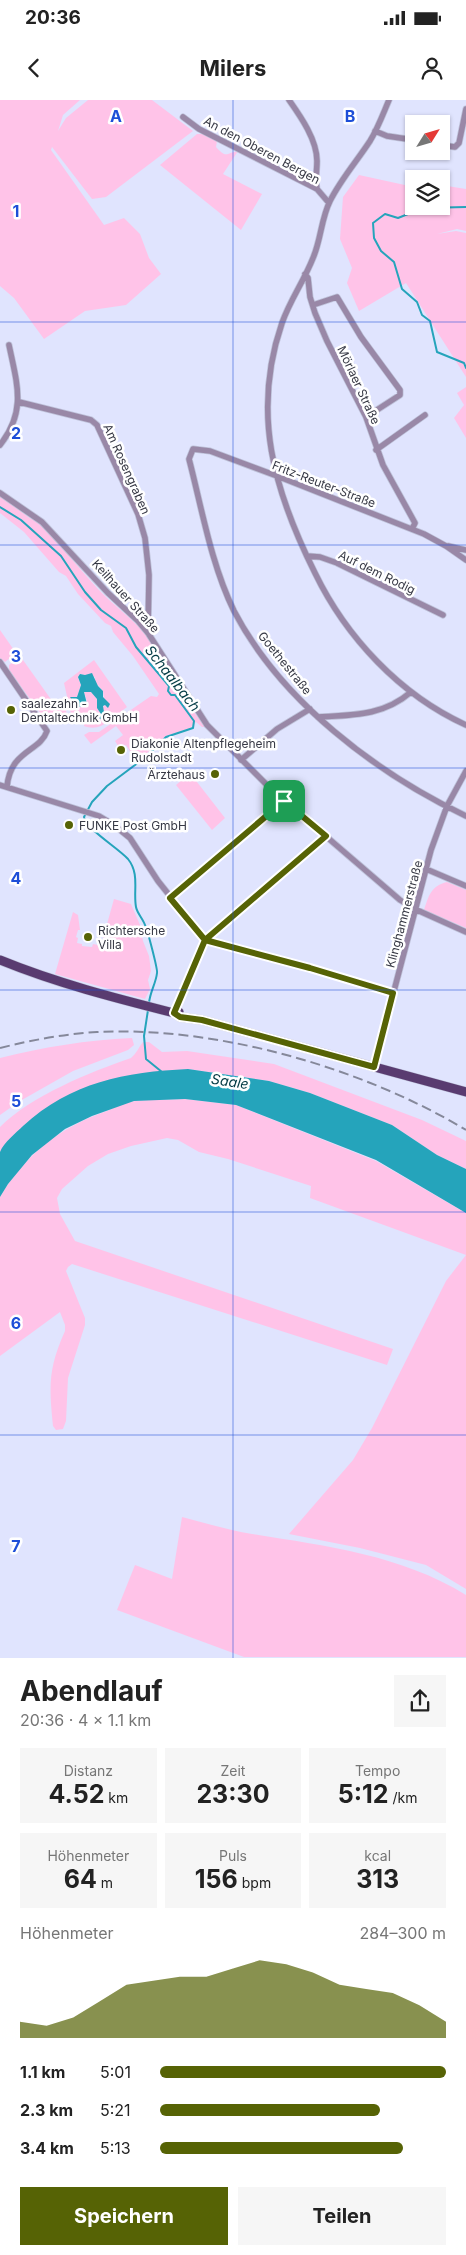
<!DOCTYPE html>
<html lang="de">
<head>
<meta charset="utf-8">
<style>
	:root { --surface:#fff; --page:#f6f6f6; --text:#222; --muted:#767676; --accent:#566305 }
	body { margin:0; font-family:Inter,sans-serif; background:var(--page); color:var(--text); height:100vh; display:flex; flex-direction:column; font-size:19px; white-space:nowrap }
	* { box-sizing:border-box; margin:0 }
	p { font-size:16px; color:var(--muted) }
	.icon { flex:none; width:28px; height:28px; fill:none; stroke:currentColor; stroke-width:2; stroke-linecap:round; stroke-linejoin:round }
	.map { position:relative; height:1558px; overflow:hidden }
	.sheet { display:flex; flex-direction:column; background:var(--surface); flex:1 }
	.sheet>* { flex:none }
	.needle { width:32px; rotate:53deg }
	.tools { position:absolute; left:405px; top:15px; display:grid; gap:10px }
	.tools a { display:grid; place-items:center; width:45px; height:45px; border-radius:0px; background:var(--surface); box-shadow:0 1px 4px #0004; font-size:25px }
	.pin { position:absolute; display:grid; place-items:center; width:42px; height:42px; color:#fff; margin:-21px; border-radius:10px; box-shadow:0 2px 8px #0006 }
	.round { display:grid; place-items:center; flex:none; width:52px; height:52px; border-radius:0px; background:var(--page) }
	.headline { display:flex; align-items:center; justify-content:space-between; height:85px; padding:0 20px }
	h1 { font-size:28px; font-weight:700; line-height:38px }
	.stats { display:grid; grid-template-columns:repeat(3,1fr); gap:8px; height:85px; padding:5px 20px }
	.stats div { display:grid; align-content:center; border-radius:0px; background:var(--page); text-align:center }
	.stats b { font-size:25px; font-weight:700 }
	.stats small { font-size:14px; font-weight:400 }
	.stats p { font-size:14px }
	.chart { height:140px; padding:10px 20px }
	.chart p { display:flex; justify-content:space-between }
	.chart svg { width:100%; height:90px; margin-top:5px; fill:var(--accent); opacity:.7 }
	.action { display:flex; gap:10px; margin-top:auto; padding:10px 20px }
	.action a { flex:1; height:58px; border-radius:0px; background:var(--accent); color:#fff; font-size:20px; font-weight:700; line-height:58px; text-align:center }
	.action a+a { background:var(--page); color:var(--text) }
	ul { padding:0 20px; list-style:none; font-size:16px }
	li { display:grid; grid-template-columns:80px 60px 1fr; align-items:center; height:38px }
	li i { height:12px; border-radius:6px; background:var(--accent) }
	.status { display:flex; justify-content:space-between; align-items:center; height:35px; padding:0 25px; background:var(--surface); direction:ltr }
	.status svg { height:14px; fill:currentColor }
	header { display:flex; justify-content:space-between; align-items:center; height:65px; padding:0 20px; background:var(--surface); font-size:22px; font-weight:700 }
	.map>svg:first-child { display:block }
</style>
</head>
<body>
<div class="status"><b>20:36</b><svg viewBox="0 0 49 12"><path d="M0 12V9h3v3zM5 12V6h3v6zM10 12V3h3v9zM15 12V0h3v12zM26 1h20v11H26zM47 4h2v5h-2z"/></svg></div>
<header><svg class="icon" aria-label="back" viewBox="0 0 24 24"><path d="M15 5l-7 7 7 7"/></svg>Milers<svg class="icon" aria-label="person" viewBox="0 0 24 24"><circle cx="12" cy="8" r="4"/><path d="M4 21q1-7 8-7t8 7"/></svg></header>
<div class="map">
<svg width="466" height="1558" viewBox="0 0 466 1558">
	<rect width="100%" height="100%" fill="#e0e4fe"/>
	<path fill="#ffc3e8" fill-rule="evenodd" d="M 0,0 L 80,0 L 63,15 L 58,31 L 66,18 L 88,0 L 152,0 L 193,31 L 106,97 L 92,99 L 52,47 L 51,50 L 104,125 L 124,118 L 140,134 L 149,158 L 161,174 L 126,205 L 85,211 L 44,239 L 14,198 L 0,186 Z
		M 197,34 L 203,34 L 217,41 L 216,47 C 227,59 226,53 238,51 L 223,74 L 262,94 L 241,130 L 160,65 Z
		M 359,75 L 414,87 L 414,106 L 441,106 L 441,85 L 466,89 L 466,131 L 457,129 L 437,134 L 456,131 L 466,133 L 466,277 L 406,183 L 359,211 L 347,183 L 352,168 L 340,139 L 343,97 Z
		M 466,287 L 466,338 L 454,318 L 464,305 L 457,293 Z
		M 0,396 L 31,419 L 33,418 C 57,440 76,465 98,489 C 113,505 131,517 145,534 C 168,563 181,599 206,627 L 202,627 L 196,622 L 190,628 L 166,636 L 137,662 L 126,645 L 120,649 L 115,641 L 123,635 L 116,626 L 91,644 L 84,635 L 89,632 L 99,632 L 151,596 L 157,597 L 159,594 L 133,556 L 113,532 L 111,526 L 105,523 L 78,494 L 66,476 L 59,472 L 24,432 L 0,413 Z
		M 0,530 L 16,553 L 5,562 L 0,558 Z
		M 19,558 L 23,560 L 55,605 L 64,599 L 67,616 L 57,624 L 51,624 L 43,617 L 9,570 L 9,565 Z
		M 94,560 L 127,607 C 113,617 101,633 84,626 L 84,620 L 80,614 L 71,614 L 64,583 ZM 80,574 L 95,577 L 95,582 L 103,591 L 105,605 L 102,608 L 105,620 L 99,616 L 101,614 L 97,608 L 97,599 L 91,592 L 84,592 L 87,601 L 70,597 L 77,597 L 81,585 L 78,578 Z
		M 190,673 L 225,718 L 212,730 L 176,685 Z
		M 447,782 L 466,790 L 466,828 L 424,810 C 429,795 431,786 447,782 Z
		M 114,799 L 131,804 L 140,825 L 143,841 L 149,856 L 151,871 L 148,880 L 150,889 L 145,899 L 55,874 L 73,812 L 78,815 L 80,830 L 78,830 L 76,837 L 78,838 L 77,843 L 82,844 L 82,846 L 92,847 L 93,844 L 98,845 L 102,842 Z
		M 132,938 L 134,945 L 128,950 L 73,971 L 20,1001 L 0,1015 L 0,958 C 45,947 86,940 132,938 Z
		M 143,942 L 149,942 L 162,952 L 187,951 L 274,964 L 422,1020 L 466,1041 L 466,1069 L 437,1055 L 392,1025 L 310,993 L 269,981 L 188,969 L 0,1052 L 0,1027 C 31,996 90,972 131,958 C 137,953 138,948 143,942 Z
		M 185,999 L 236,1005 L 376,1061 L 466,1113 L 466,1489 L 426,1465 L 360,1448 L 289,1434 L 353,1360 L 372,1328 L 446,1181 L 466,1155 L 310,1098 L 311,1086 L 228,1059 L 199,1052 L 178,1040 L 167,1038 L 131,1046 L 108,1054 L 88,1066 L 62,1089 L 57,1098 L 60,1114 L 75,1141 L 393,1249 L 387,1265 L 72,1164 L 68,1167 L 66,1171 L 85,1218 L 85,1225 L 68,1278 L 66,1321 L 63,1329 L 56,1330 L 53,1326 C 49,1286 48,1269 65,1231 L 65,1225 L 60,1212 L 0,1256 L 0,1097 C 26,1054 60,1027 107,1011 C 116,1007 126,1002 136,1001 C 152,999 169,1000 185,999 Z
		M 182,1417 C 205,1423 228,1430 252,1434 C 326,1446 401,1455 466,1495 L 466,1557 L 244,1557 L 117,1510 L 135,1465 L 172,1479 Z"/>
	<path fill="#25a4bb" d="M 92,573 L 98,586 L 103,591 L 103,597 L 110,604 L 108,608 L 105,605 L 103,606 L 105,618 L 104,621 L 99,618 L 101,614 L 97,608 L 97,599 L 91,592 L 84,592 L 87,604 L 83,607 L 77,607 L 70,597 L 77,597 L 81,585 L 78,577 L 80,574 L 85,575 Z
		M 188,969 L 269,981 L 310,993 L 392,1025 L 437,1055 L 466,1069 L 466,1113 L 376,1060 L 236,1005 L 185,999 L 134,1001 L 92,1016 L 65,1029 L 32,1055 L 8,1084 L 0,1097 C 0,1088 0,1058 0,1052 C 4,1042 16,1033 23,1026 C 71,982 125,972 188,969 Z"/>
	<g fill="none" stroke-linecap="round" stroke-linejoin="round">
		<path stroke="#25a4bb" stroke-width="2" d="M 466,107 L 423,108 L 398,118 L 385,114 L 373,123 L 374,138 L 381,151 L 394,162 L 402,189 L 417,202 L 422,215 L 430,221 L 437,252 L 464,263 L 466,268
			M 0,407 L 21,420 L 61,456 L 85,492 L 101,510 L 126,528 L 136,547 L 169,586 L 168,591 L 171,595 L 175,595 L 194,621 L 193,628 L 166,637 L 147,656 L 107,686 L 92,702 L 84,717 C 85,728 118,748 128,759 C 140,774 133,791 136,807 C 137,813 143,819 145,825 C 147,828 158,870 157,873 C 156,883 150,892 149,903
			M 148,910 L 144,936 L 146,959 L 162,972"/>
		<g stroke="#bec2d9" stroke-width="7">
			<path id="minor" d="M 289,0 C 301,17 317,40 317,61 C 317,71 315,79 317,89
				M 389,0 C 383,14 378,28 370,41 C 357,61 341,79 330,101 C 321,119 321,140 313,158 C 304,181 290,200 282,223 C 251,313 274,391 315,473 C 346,537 400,595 466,625
				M 183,17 L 199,29 L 317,89 L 329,103
				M 375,31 L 387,36 L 414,40
				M 441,45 L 455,47 L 459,43 L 466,9
				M 305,174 L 308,178 L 310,197 L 315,213 L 327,241 L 366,317 L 383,365 L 415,423 L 412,429
				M 313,205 L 337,197 L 361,237 L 400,290 L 400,295 L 366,317
				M 19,302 L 91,320 L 97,325 L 138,414 L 145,438 L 149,475 L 148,533
				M 0,345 C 27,311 17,284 9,245
				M 376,350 L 425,315
				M 0,393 L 42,422 L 108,493 L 138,521 L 148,533 L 207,625 L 271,689 L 400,800 L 417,810 L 466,832
				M 448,446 L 466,450
				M 307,456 L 320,457 L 337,463 L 443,515
				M 466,460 L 446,446 L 424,434 L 277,376 L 210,351 L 193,349 L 189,359 C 202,409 211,464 234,511 C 281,601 376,673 466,716
				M 0,562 L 47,631 C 40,652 10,650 7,687
				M 318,617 C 353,615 383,616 411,592
				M 241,660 L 277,629 L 310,609
				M 0,685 L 99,716 L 114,725 L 130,738 L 158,781 L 205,840 L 310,868 L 393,893
				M 426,769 L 466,786
				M 170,797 L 284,701
				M 174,913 L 205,840 L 326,736
				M 374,967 L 431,750 L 447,706 L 466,671"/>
		</g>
		<g stroke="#bec2d9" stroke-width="10">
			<path id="primary" d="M 0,860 C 56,883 115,898 174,913 L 179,912
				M 174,913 L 180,917 L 202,920 L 466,992"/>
		</g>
		<use href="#minor" stroke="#9988a7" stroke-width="5.5"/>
		<use href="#primary" stroke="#593b70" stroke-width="9"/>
		<path stroke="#85889a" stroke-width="2" stroke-dasharray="10 5" stroke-linecap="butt" d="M 0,948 C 32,940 64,934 97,932 C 218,926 363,968 466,1030"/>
	</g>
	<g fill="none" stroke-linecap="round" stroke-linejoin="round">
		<g stroke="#fff" stroke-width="10">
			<path id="route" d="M 284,701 L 170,798 L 205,840 L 174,913 L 180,917 L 202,920 L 374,967 L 393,893 L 310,868 L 205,840 L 326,736 L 284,701"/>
		</g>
		<use href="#route" stroke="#566305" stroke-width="6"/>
	</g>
	<path fill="none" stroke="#1d4ed8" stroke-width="1" stroke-opacity="0.55" d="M 233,0 L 233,1558M 0,222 L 466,222M 0,445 L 466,445M 0,668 L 466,668M 0,890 L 466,890M 0,1112 L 466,1112M 0,1335 L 466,1335"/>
	<g fill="#566305" stroke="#fff" stroke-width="2">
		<circle cx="11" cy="610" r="5"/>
		<circle cx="121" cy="650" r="5"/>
		<circle cx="215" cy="674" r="5"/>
		<circle cx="69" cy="725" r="5"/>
		<circle cx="88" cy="837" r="5"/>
	</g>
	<g text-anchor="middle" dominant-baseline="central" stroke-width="5" stroke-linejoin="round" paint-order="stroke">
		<g font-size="12" fill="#373945" stroke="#fff">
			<text transform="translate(262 50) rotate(28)">An den Oberen Bergen</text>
			<text transform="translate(359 285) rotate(65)">Mörlaer Straße</text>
			<text transform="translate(127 369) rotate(66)">Am Rosengraben</text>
			<text transform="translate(324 384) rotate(21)">Fritz-Reuter-Straße</text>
			<text transform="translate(377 472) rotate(26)">Auf dem Rodig</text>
			<text transform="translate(126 496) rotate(48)">Keilhauer Straße</text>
			<text transform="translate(285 563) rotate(51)">Goethestraße</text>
			<text transform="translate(404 814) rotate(-75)">Klinghammerstraße</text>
		</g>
		<g font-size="12" fill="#373945" stroke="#fff" text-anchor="start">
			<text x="21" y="603">saalezahn -<tspan x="21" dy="14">Dentaltechnik GmbH</tspan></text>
			<text x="131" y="643">Diakonie Altenpflegeheim<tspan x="131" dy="14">Rudolstadt</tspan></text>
			<text x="205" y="674" text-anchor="end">Ärztehaus</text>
			<text x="79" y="725">FUNKE Post GmbH</text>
			<text x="98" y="830">Richtersche<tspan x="98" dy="14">Villa</tspan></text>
		</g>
		<g font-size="14" font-style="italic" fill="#043b45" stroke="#fff">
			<text transform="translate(173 578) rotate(52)">Schaalbach</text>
			<text transform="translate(230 981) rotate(9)">Saale</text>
		</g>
	</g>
	<g font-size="16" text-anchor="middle" font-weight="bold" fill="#1d4ed8" stroke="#fff" stroke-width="5" stroke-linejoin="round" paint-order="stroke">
		<text x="116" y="22">A</text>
		<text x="350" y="22">B</text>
		<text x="16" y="117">1</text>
		<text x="16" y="339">2</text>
		<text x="16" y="562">3</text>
		<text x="16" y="784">4</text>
		<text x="16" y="1007">5</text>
		<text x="16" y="1229">6</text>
		<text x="16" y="1452">7</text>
	</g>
</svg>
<div class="tools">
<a><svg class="needle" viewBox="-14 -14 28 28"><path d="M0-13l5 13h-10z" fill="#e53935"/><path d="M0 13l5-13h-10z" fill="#767676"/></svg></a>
<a><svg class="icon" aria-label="layers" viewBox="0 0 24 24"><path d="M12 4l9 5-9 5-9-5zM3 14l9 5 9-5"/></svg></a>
</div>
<div class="pin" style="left:284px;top:701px;background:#1e9e55"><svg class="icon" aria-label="arrive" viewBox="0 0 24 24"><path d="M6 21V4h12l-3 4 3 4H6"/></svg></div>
</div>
<section class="sheet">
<div class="headline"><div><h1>Abendlauf</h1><p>20:36 · 4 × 1.1 km</p></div><a class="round"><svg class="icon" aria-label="share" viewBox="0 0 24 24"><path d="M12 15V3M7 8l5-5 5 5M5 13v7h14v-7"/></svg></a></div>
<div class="stats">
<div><p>Distanz</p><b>4.52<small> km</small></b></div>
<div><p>Zeit</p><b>23:30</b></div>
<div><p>Tempo</p><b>5:12<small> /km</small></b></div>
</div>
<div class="stats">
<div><p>Höhenmeter</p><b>64<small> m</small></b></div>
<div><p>Puls</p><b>156<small> bpm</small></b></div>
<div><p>kcal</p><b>313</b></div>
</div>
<div class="chart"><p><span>Höhenmeter</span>284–300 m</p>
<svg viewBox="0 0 160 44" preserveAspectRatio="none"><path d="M0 44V36L10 38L20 34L30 26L40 18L50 16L60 14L70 14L80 10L90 6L100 8L110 12L120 18L130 20L140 22L150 28L160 36V44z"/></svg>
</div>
<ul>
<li><b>1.1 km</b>5:01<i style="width:100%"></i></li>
<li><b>2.3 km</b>5:21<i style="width:77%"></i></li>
<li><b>3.4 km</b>5:13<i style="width:85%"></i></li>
</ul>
<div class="action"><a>Speichern</a><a>Teilen</a></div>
</section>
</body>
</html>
